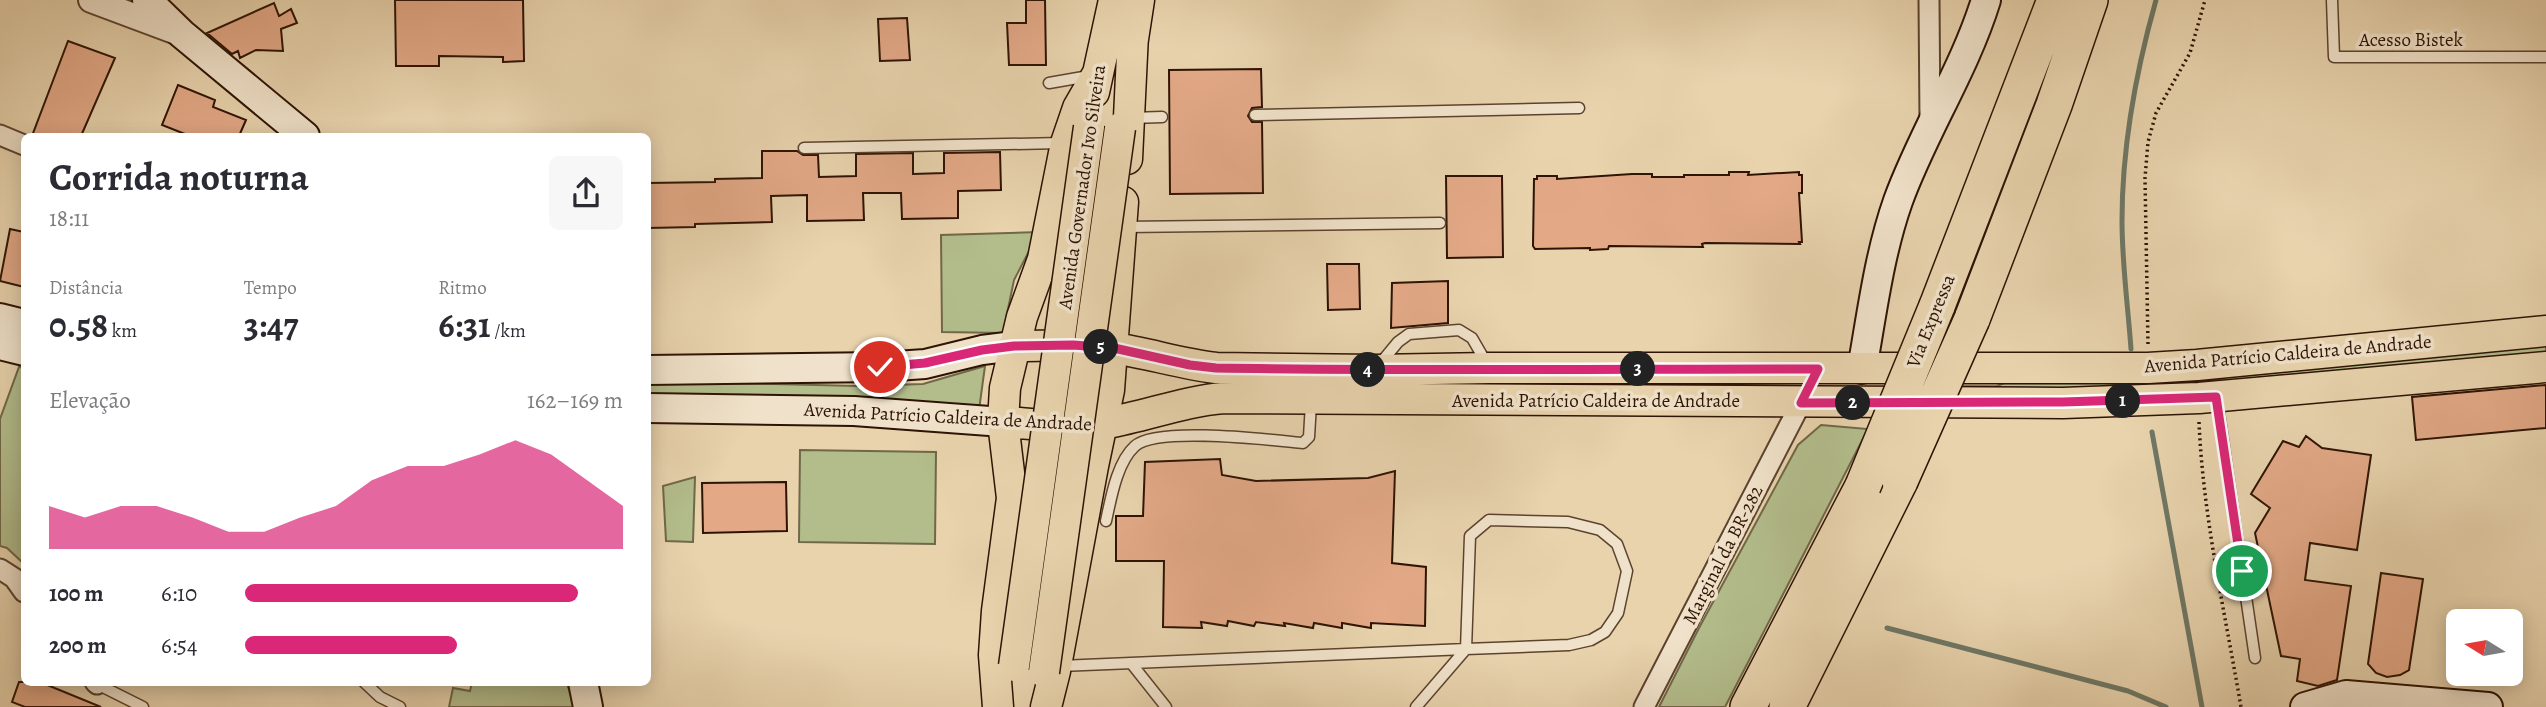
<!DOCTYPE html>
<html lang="pt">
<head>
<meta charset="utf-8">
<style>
	:root { --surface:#fff; --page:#f7f7f7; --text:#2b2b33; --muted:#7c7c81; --accent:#db2777 }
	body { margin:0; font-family:Alegreya,serif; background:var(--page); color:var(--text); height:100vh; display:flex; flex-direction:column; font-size:26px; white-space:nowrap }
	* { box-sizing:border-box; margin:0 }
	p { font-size:23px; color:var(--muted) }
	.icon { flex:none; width:38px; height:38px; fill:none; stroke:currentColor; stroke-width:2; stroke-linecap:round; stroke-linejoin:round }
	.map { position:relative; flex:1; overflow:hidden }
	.details { position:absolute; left:21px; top:133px; width:630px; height:553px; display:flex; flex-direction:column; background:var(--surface); border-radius:10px; box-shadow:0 4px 18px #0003 }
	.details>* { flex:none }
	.needle { width:46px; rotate:281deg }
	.controls { position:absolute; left:2446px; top:609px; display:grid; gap:14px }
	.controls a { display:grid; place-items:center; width:77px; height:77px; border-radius:10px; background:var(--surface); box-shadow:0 4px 18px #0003; font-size:35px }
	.pin { position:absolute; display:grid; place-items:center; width:60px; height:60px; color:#fff; margin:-30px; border:4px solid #fff; border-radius:50%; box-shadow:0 2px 7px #0007 }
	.km { position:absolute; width:35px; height:35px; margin:-18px; border-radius:50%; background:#222; color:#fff; font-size:19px; line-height:35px; text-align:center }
	.round { display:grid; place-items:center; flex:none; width:74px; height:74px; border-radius:10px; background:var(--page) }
	.summary { display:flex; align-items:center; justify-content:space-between; height:119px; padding:0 28px }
	h1 { font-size:38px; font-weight:600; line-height:52px }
	.figures { display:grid; grid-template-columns:repeat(3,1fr); gap:10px; height:119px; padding:7px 28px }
	.figures div { display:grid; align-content:center }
	.figures b { font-size:35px; font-weight:600 }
	.figures small { font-size:19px; font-weight:400 }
	.figures p { font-size:19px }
	.chart { height:196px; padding:14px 28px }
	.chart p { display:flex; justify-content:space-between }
	.chart svg { width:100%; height:126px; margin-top:7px; fill:var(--accent); opacity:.7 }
	ul { padding:0 28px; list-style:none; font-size:23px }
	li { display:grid; grid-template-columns:112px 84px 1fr; align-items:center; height:52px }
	li i { height:18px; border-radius:9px; background:var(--accent) }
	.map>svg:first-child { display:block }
</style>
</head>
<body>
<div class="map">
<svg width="2546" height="707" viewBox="0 0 2546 707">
	<rect width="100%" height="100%" fill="#e8d3ad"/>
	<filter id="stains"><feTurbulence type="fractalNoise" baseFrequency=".00286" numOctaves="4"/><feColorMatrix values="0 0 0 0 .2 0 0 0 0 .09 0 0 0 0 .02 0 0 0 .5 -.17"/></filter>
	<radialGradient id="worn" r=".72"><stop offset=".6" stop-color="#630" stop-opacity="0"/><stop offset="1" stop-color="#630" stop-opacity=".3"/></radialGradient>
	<path fill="#b3bd8c" stroke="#706848" stroke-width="2" d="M 1039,232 L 1014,280 L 1003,333 L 942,332 L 941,235 Z
		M 2546,339 L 2546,354 L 2200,388 L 1821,389 L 1828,387 L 1997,386 L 2022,376 Z
		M 985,366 L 979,410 L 648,398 L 648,381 L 858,386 L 923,384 Z
		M 19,367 L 24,368 L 24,564 L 7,548 L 0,546 L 0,419 Z
		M 1821,425 L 1868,429 L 1725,707 L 1659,707 L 1699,628 L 1798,445 Z
		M 800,450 L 936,452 L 935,544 L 799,542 Z
		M 695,477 L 693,542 L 666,541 L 663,486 Z
		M 472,682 L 567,683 L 574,707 L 449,707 L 453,688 L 470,691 Z"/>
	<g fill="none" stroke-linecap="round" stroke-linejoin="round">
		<path stroke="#6e7765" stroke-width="5" d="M 2131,349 C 2128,307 2122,264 2122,221 C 2122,147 2136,71 2156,0
			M 2152,432 L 2202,707
			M 1887,628 L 2128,691 L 2166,707"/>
	</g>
	<path fill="#e3a987" stroke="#2e1304" stroke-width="2" d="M 395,0 L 523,0 L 524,61 L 503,62 L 503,57 L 439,56 L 439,66 L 396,66 Z
		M 1026,0 L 1045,0 L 1046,65 L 1009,65 L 1007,23 L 1026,23 Z
		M 274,3 L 279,16 L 291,9 L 297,23 L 281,29 L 283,51 L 256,50 L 240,58 L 238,51 L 232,54 L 207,33 Z
		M 907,18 L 910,60 L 880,61 L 878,19 Z
		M 68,41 L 115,58 L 81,136 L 32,136 Z
		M 1261,69 L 1262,107 L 1252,108 L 1248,116 L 1252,122 L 1262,122 L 1263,193 L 1170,194 L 1169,70 Z
		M 178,85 L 215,100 L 213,107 L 246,120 L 239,136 L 190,136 L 162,125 Z
		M 762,151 L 797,151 L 803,155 L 818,155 L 819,177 L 856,176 L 856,154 L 913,153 L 913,174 L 944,173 L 944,153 L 1000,152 L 1001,190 L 958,191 L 958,218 L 902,219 L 901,193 L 863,193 L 864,220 L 807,221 L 807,195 L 771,196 L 772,222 L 695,224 L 695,227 L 648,228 L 648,183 L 715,182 L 715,179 L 762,178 Z
		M 1729,172 L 1749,172 L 1748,175 L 1799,172 L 1799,175 L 1802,175 L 1802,193 L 1799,193 L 1802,242 L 1799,242 L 1800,244 L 1705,243 L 1702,244 L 1703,247 L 1609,246 L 1608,249 L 1590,250 L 1590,248 L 1535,249 L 1533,246 L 1534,179 L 1537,179 L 1537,176 L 1557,176 L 1557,179 L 1632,174 L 1652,174 L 1652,177 L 1684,177 L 1684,175 L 1729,175 Z
		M 1446,176 L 1502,176 L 1503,257 L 1447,258 Z
		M 10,229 L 24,232 L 24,287 L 0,281 Z
		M 1327,264 L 1359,264 L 1360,309 L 1328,310 Z
		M 1448,281 L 1448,323 L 1391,328 L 1392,283 Z
		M 2546,385 L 2546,428 L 2416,440 L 2412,397 Z
		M 2306,436 L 2322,448 L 2371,455 L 2357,550 L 2310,543 L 2305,580 L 2351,586 L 2337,680 L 2318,686 L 2297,681 L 2300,659 L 2281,656 L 2255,533 L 2270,508 L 2251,494 L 2283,441 L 2299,447 Z
		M 1220,459 L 1222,475 L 1256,481 L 1368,478 L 1395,471 L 1392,563 L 1426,567 L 1425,626 L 1371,623 L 1371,628 L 1342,623 L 1342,628 L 1314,623 L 1313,628 L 1284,623 L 1285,626 L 1256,622 L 1254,626 L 1228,621 L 1227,626 L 1201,622 L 1202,628 L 1163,627 L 1164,561 L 1116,561 L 1116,516 L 1143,516 L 1145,462 Z
		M 786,482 L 787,531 L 703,533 L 702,483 Z
		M 2381,573 L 2423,579 L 2409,670 L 2400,675 L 2387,677 L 2376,673 L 2368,664 Z
		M 19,682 L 40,682 L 101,707 L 25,707 L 12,702 Z"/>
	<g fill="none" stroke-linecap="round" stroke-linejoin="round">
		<g stroke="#5c432e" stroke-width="13">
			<path id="service" d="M 2332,0 L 2334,57 L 2546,57
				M 1049,83 L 1089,76
				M 1255,115 L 1579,108
				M 1131,118 L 1162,117
				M 804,148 L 1062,143
				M 1124,227 L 1440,223
				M 1379,365 L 1398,342 L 1409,334 L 1459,330 L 1472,338 L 1487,364
				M 2217,399 L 2255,658
				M 1489,520 L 1568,522 L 1600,530 L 1617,544 L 1627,571 L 1618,613 L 1605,632 L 1591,640 L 1569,645 L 1466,649 L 1470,536 Z
				M 1106,521 C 1111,498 1117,462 1135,446 C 1157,426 1271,440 1303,443 L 1309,437 L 1311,403
				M 1131,663 L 1166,707
				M 1060,666 L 1466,649 L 1416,707
				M 364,682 L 380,697 L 400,707
				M 97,684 L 143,707"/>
		</g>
		<g stroke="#5c432e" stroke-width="23">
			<path id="minor" d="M 1929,0 L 1930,121
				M 0,135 L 24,145
				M 0,569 L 14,578 L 24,592
				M 95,682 L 97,684
				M 1644,707 L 1801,403"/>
		</g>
		<g stroke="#5c432e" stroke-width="28">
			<path id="tertiary" d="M 91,0 L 182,34"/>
		</g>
		<g stroke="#2e1304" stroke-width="32">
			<path id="secondary" d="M 147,0 L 182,34 L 305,136
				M 0,318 L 24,324
				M 0,345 L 24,351
				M 1862,369 C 1872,313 1879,255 1898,201 C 1923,132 1964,71 1986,0
				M 648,370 L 881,367 L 925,364 L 982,350 L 1014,346
				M 648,408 L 854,411 L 1003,422
				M 583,682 L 588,707
				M 2305,707 L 2346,695 L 2488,707"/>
		</g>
		<g stroke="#2e1304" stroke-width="33">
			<path id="primary" d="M 1131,52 L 1139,0
				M 1094,92 L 1114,0
				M 1127,159 L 1133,34
				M 1014,346 C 1047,346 1080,344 1113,348 C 1148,353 1181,364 1216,368 L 1375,370 L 1489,368 L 2148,368 L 2197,365 L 2546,331
				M 1003,422 C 1037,424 1073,429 1107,423 C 1147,416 1184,401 1224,398 L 2063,403 L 2199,398 L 2546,367
				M 998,707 L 994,655 L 997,611 L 1012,498 L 1003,422 L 1005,388 L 1022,317 L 1043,259 L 1066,143 L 1078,108 L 1097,75
				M 1046,707 L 1055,671 L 1093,466 L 1109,390 L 1123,202"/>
		</g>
		<g stroke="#2e1304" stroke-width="38">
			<path id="motorway" d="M 1937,306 L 2055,0
				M 1972,319 L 2054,105 L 2090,0
				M 1748,707 L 1863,486
				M 1787,707 L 1900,481"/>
		</g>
		<path stroke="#2e1304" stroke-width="3.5" stroke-dasharray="2 3.5" stroke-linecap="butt" d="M 2148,344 L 2145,178 L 2148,142 L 2156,113 L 2190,53 L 2205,0
			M 2199,422 C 2203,517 2225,613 2241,707"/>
		<use href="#service" stroke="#f0e2ca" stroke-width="10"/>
		<use href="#minor" stroke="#f0e2ca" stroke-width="19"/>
		<use href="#tertiary" stroke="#f0e2ca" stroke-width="24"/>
		<use href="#secondary" stroke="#f0e2ca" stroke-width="28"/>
		<use href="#primary" stroke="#e8d3ad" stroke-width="30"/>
		<use href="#motorway" stroke="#e8d3ad" stroke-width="35"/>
		<g stroke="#2e1304" stroke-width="33" stroke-linecap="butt">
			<path id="primary-bridge" d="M 1014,666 L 1089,127
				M 1044,672 L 1120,128"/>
		</g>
		<g stroke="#2e1304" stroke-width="38" stroke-linecap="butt">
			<path id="motorway-bridge" d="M 1900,481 L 1972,319
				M 1863,486 L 1937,306"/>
		</g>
		<use href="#primary-bridge" stroke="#e8d3ad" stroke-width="30"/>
		<use href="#motorway-bridge" stroke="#e8d3ad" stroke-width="35"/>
	</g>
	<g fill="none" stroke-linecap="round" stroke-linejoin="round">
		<g stroke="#fff" stroke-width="14">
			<path id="route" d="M 880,367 L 925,363 L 982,350 L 1014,346 L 1073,345 L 1114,348 L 1190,365 L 1216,368 C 1416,371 1617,369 1818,369 L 1801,403 L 2063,402 L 2216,397 L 2242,571"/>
		</g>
		<use href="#route" stroke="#db2777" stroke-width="9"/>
	</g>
	<g text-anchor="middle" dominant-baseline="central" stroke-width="7" stroke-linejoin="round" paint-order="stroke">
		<g font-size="19" fill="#2e1304" stroke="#f0e2ca">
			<text x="2411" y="40">Acesso Bistek</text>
			<text transform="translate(1082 187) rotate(-82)">Avenida Governador Ivo Silveira</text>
			<text transform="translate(1931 321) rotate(-68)">Via Expressa</text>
			<text transform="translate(2288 354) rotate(-5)">Avenida Patrício Caldeira de Andrade</text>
			<text x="1596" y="401">Avenida Patrício Caldeira de Andrade</text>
			<text transform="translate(948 417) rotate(3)">Avenida Patrício Caldeira de Andrade</text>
			<text transform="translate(1723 555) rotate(-63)">Marginal da BR-282</text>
		</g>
	</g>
	<rect width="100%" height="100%" filter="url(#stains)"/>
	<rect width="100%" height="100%" fill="url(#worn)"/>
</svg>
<div class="controls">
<a><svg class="needle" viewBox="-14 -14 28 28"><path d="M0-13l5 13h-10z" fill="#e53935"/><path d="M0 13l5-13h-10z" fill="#7c7c81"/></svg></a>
</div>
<div class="pin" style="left:2242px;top:571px;background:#1e9e55"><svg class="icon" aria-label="arrive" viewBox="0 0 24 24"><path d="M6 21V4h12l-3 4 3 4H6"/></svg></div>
<div class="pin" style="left:880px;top:367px;background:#d93025"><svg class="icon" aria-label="check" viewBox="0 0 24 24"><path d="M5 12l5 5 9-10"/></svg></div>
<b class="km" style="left:2123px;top:401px">1</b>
<b class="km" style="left:1853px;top:403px">2</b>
<b class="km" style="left:1638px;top:369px">3</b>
<b class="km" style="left:1368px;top:370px">4</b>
<b class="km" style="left:1101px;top:347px">5</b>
<section class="details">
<div class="summary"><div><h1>Corrida noturna</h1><p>18:11</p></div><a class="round"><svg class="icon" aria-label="share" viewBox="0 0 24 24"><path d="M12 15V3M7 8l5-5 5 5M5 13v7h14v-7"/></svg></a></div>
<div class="figures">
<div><p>Distância</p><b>0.58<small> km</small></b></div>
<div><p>Tempo</p><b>3:47</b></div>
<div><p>Ritmo</p><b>6:31<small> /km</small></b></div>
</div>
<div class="chart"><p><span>Elevação</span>162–169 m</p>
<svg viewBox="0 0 160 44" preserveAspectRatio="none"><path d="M0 44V29L10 33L20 29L30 29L40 33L50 38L60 38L70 33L80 29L90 20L100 15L110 15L120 11L130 6L140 11L150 20L160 29V44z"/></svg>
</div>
<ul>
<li><b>100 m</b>6:10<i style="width:88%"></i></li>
<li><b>200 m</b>6:54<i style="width:56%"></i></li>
</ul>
</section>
</div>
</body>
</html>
